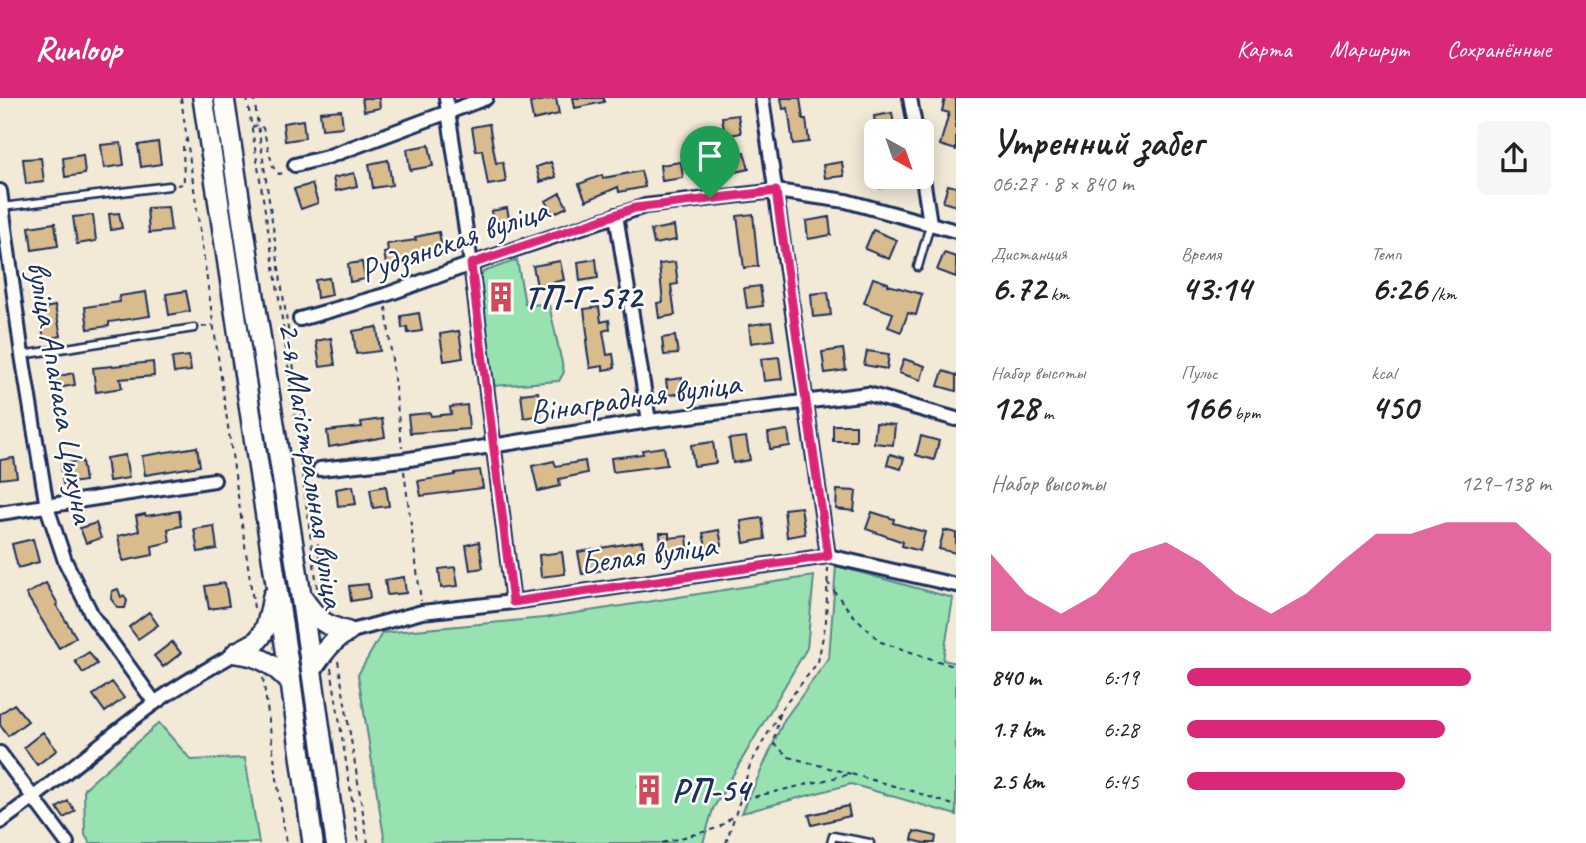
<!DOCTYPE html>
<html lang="ru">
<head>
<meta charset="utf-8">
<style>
	:root { --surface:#fff; --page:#f6f6f6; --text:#222; --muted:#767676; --accent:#db2777 }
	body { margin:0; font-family:Caveat,sans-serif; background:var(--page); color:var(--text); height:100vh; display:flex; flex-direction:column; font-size:26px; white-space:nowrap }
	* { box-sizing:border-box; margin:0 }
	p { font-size:23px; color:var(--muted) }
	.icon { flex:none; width:38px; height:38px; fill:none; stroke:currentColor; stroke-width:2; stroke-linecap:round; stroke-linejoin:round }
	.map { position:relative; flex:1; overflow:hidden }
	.details { display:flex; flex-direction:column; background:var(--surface); width:630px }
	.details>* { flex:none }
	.needle { width:46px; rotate:140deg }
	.tools { position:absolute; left:864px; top:21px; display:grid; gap:14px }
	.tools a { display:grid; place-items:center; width:70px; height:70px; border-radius:10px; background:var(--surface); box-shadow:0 4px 18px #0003; font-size:35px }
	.pin { position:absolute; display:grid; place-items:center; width:60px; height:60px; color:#fff; margin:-72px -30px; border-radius:50% 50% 50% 0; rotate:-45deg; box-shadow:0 0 7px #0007 }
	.pin .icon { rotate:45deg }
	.round { display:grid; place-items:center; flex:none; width:74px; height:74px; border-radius:10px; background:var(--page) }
	.overview { display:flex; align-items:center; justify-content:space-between; height:119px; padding:0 35px }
	h1 { font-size:38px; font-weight:700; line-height:52px }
	.metrics { display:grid; grid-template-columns:repeat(3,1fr); gap:10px; height:119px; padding:7px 35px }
	.metrics div { display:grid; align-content:center }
	.metrics b { font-size:35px; font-weight:700 }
	.metrics small { font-size:19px; font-weight:400 }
	.metrics p { font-size:19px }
	.chart { height:196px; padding:14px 35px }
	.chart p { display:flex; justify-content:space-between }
	.chart svg { width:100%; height:126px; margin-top:7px; fill:var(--accent); opacity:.7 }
	ul { padding:0 35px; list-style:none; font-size:23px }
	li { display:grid; grid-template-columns:112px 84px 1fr; align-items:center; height:52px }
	li i { height:18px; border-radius:9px; background:var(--accent) }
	header { display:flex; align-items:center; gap:42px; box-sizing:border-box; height:98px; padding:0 35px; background:var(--accent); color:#fff }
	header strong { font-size:33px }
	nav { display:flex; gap:38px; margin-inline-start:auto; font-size:24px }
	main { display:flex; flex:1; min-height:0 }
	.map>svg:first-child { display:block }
</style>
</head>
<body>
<header>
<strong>Runloop</strong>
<nav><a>Карта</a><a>Маршрут</a><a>Сохранённые</a></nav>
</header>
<main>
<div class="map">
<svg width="956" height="745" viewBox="0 0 956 745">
	<rect width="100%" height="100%" fill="#f2e9d7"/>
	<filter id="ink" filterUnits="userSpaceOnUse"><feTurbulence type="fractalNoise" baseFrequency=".0143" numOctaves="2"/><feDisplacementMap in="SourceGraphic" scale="14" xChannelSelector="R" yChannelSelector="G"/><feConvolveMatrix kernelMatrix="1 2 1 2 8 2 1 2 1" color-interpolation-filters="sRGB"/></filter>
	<g filter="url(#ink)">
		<path fill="#98e2b2" stroke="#5a8888" stroke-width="2" d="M 517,162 L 525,206 L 549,207 L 564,274 L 559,283 L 493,288 L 480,181 L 483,174 Z
			M 836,468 L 953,500 L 943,562 L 956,565 L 956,717 L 851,686 L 742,715 L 784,622 L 829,560 Z
			M 814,478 L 807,550 L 713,711 L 703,745 L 385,745 L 358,577 L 382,535 L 544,520 Z
			M 159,625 L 191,662 L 245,660 L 259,745 L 90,745 L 85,737 L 84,691 Z"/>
		<path fill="#d9bc8d" stroke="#1b2f5e" stroke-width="2" d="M 362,0 L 379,0 L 380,10 L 364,13 Z
			M 556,0 L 559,16 L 533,22 L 530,5 Z
			M 573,0 L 604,0 L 604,4 L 575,10 Z
			M 781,0 L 800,0 L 803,21 L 806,21 L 809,44 L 793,46 L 788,10 L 783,11 Z
			M 945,0 L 956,0 L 956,52 L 940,47 L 949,15 L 942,13 Z
			M 341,12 L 343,29 L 322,31 L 320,14 Z
			M 892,15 L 895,33 L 876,33 L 874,18 Z
			M 738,17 L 741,35 L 725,38 L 722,19 Z
			M 303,22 L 305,40 L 285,43 L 283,25 Z
			M 489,26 L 496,65 L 503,64 L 506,84 L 488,87 L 482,52 L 476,53 L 472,29 Z
			M 158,44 L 161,66 L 141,69 L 138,47 Z
			M 121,45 L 124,67 L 104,70 L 101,47 Z
			M 429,47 L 433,68 L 410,72 L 407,51 Z
			M 744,54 L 749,71 L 727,76 L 723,59 Z
			M 83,57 L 85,76 L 65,79 L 63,60 Z
			M 41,60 L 44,84 L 26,86 L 23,61 Z
			M 388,62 L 392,87 L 373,90 L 369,66 Z
			M 551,64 L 556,79 L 540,84 L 536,69 Z
			M 681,64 L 683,80 L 662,83 L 660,67 Z
			M 842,64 L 844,78 L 825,80 L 823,67 Z
			M 641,73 L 645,89 L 619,94 L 618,89 L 586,103 L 579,86 L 602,77 L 603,80 Z
			M 354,75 L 357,88 L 336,93 L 333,80 Z
			M 879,79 L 900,79 L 902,86 L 880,90 Z
			M 312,86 L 318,105 L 301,111 L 294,91 Z
			M 948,87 L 956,89 L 956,108 L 943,104 Z
			M 560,95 L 567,109 L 553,116 L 546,103 Z
			M 168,109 L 171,133 L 149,135 L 147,110 Z
			M 507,110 L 511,130 L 494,133 L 491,113 Z
			M 119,115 L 122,130 L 111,132 L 109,116 Z
			M 753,116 L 758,168 L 744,170 L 737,118 Z
			M 93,117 L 96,143 L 77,146 L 73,119 Z
			M 829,119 L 831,137 L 808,141 L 806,123 Z
			M 55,125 L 58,148 L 32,152 L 29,129 Z
			M 674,128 L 676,142 L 654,146 L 651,132 Z
			M 873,132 L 897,142 L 889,161 L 865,151 Z
			M 439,134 L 442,151 L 406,159 L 408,168 L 387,171 L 384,155 L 388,154 L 387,146 L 416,142 L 415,139 Z
			M 944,155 L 956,159 L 956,179 L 937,172 Z
			M 596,161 L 598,180 L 580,183 L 578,164 Z
			M 560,163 L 564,182 L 537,188 L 533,168 Z
			M 362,164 L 365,181 L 350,184 L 348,166 Z
			M 675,164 L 678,186 L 671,187 L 675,217 L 659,220 L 657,205 L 663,204 L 659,166 Z
			M 329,180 L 332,197 L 317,200 L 315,182 Z
			M 873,180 L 888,185 L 888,187 L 922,196 L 916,217 L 908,215 L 901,234 L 888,229 L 893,215 L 864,205 Z
			M 760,188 L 763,208 L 747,210 L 744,190 Z
			M 506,192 L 508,204 L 495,206 L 493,194 Z
			M 186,193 L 190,213 L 169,217 L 166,196 Z
			M 146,194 L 150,218 L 109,224 L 109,228 L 88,231 L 85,209 L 120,204 L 119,198 Z
			M 828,194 L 831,217 L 813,219 L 811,196 Z
			M 55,208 L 61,238 L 44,242 L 39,211 Z
			M 599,209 L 601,224 L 609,222 L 610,231 L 603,233 L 607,257 L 613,256 L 615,270 L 603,272 L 603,268 L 590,270 L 587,251 L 586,242 L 588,242 L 584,211 Z
			M 419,215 L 422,233 L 408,235 L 407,229 L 402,230 L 401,218 Z
			M 771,224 L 774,242 L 751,245 L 749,227 Z
			M 377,229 L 380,253 L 356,256 L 353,233 Z
			M 459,233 L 463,260 L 444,263 L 440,236 Z
			M 675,238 L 678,256 L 664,257 L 662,240 Z
			M 331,240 L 335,267 L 320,269 L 316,243 Z
			M 843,251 L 846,272 L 825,275 L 822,254 Z
			M 867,253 L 889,256 L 887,271 L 864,267 Z
			M 189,258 L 191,273 L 174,275 L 172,260 Z
			M 779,259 L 782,281 L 764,283 L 761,261 Z
			M 904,261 L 925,268 L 921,282 L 899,275 Z
			M 153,264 L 154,278 L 120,281 L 122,290 L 96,294 L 93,270 Z
			M 943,273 L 956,277 L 956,293 L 938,288 Z
			M 73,275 L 75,287 L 58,290 L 56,279 Z
			M 682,280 L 684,295 L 668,297 L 666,282 Z
			M 538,294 L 541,317 L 524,320 L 521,296 Z
			M 467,307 L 469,331 L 410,335 L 408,317 L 430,315 L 431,318 L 451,316 L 450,309 Z
			M 382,321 L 385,339 L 329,349 L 327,333 L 362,329 L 361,324 Z
			M 876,325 L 895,327 L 893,347 L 874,345 Z
			M 833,327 L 856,327 L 856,343 L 833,343 Z
			M 788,332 L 790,348 L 770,351 L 768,335 Z
			M 921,338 L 939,343 L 934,362 L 916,357 Z
			M 746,339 L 750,362 L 733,365 L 729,341 Z
			M 713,344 L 716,365 L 694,368 L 691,347 Z
			M 197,349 L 200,368 L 145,377 L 142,358 Z
			M 664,349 L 667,367 L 613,374 L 611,360 L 643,356 L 642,352 Z
			M 890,356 L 904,360 L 901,371 L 887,367 Z
			M 125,357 L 129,380 L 109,383 L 106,360 Z
			M 14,360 L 17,379 L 0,381 L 0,362 Z
			M 82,363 L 85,383 L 63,386 L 61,366 Z
			M 554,363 L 556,368 L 585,363 L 587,375 L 559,381 L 560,388 L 538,393 L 532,368 Z
			M 480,372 L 483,390 L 421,398 L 418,383 L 455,377 L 455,375 Z
			M 353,388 L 356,406 L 338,408 L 336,391 Z
			M 386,388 L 389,408 L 373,410 L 370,391 Z
			M 837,392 L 856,393 L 854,413 L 836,411 Z
			M 801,409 L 805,436 L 787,439 L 784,411 Z
			M 179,413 L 181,428 L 168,431 L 170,444 L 152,448 L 153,457 L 123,463 L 118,438 L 139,433 L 136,418 L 145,416 L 146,418 Z
			M 872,414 L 894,421 L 893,425 L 925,434 L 920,453 L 902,448 L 903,444 L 866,431 Z
			M 762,420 L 765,441 L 744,445 L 741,423 Z
			M 96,425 L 101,440 L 86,445 L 80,430 Z
			M 214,428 L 217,451 L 198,454 L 194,431 Z
			M 719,432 L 722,447 L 706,449 L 703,435 Z
			M 944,432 L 956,435 L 956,455 L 939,451 Z
			M 660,435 L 669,435 L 669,440 L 687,438 L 689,457 L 662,460 Z
			M 33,441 L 39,464 L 18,470 L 12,446 Z
			M 642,443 L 645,459 L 607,465 L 608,471 L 582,476 L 578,454 Z
			M 479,444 L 483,470 L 470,472 L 466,447 Z
			M 562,454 L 565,476 L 541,479 L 539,457 Z
			M 455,469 L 458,488 L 441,490 L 439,471 Z
			M 404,479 L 406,495 L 387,497 L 385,482 Z
			M 46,485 L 58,506 L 56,507 L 76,539 L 59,550 L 26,496 Z
			M 225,485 L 229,508 L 209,511 L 205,488 Z
			M 368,486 L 370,500 L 351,503 L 349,488 Z
			M 118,491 L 121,499 L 124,498 L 127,503 L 125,510 L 118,510 L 111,501 L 112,493 Z
			M 149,514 L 158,527 L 138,541 L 129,529 Z
			M 172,544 L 181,555 L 163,569 L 154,558 Z
			M 89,554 L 97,566 L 83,575 L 75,563 Z
			M 112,584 L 124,600 L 105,614 L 93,597 Z
			M 14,606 L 28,623 L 8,638 L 0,627 L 0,616 Z
			M 43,634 L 57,652 L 37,667 L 24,649 Z
			M 658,683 L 660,697 L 640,701 L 638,687 Z
			M 68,703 L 75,713 L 64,720 L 57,710 Z
			M 848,708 L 850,718 L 812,727 L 809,717 Z
			M 914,733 L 936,738 L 935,745 L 924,745 L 912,742 Z"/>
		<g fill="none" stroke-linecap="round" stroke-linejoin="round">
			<g stroke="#1b2f5e" stroke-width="11">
				<path id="lane" d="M 2,109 L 169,88
					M 918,169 L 930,127
					M 22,257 L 194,230
					M 831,745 L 833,738 L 870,745"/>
			</g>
			<g stroke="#1b2f5e" stroke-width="18">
				<path id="street" d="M 446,0 L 471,166 L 513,504
					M 762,0 L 828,458
					M 910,0 L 916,33
					M 295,67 L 327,59 L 486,0
					M 922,74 L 930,125
					M 0,93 L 22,257 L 47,409 L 65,463 L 93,519 L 155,605
					M 616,117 L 649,323
					M 300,221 L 385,197 L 471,166 L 645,108 L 776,93 L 846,103 L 956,133
					M 320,371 L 403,362 L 649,323 L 868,296 L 956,321
					M 0,415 L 214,382
					M 348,534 L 422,514 L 513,504 L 828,458 L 956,487
					M 0,655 L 67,745
					M 0,724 C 53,687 101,644 153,606 C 179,587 208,571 236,555"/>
			</g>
			<g stroke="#1b2f5e" stroke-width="24">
				<path id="primary" d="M 203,0 L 291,585 L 313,745
					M 224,0 L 256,211 L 301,498 L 336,745
					M 303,501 C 318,522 323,527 348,534
					M 236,555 C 242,551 251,548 257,543 C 268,532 270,513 273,498
					M 236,555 C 260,557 275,567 291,585
					M 312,571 C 322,557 332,541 348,534"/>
			</g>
			<path stroke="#1b2f5e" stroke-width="2" stroke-dasharray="5 5" stroke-linecap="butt" d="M 181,0 L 254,510
				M 247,0 L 280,206 L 318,496
				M 254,0 L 308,367
				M 252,29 L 258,27 L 263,30 L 273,69 L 279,76 L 287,74
				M 177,87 L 184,86 L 183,46 L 187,41
				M 386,209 L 402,350
				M 202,229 L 213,227
				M 404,373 L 421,503
				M 309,376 L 325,503
				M 828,470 L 826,523 L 818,564 L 781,612 L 773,645 L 789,659 L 851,676
				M 827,484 L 851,515 L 881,544 L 956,569
				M 338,563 L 368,745
				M 331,570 L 359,745
				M 263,580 L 286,745
				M 740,701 L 750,667 L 780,614
				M 662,745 L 718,730 L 735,717
				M 726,745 L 740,702 L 851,676 L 912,693 L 956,708"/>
			<use href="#lane" stroke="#fdfcf7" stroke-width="6"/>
			<use href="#street" stroke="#fdfcf7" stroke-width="12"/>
			<use href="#primary" stroke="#fdfcf7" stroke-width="19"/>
		</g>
	</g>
	<g fill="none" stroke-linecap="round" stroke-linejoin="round" filter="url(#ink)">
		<g stroke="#fff" stroke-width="14">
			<path id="route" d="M 776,93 L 828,458 L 513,504 L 471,166 L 635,110 Z"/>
		</g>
		<use href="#route" stroke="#db2777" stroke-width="9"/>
	</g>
	<defs>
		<g id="building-bare" transform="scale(2.415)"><path d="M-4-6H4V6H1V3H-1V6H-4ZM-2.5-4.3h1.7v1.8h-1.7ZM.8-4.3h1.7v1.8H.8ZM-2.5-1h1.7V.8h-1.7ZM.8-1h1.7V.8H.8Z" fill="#d1495b" stroke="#fdfcf7" stroke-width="2.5" paint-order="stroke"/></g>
	</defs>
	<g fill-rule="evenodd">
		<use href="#building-bare" x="501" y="199"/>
		<use href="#building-bare" x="649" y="692"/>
	</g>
	<g text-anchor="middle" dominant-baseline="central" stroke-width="5" stroke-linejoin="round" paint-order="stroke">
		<g font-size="33" fill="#1b2f5e" stroke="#fdfcf7">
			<text transform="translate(454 142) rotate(-19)">Рудзянская вуліца</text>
			<text transform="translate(61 294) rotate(80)">вуліца Апанаса Цыхуна</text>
			<text transform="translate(635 299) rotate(-8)">Вінаградная вуліца</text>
			<text transform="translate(312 367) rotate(81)">2-я Магістральная вуліца</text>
			<text transform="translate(648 456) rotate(-8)">Белая вуліца</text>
		</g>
		<g font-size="33" font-weight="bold" fill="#1b2f5e" stroke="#fdfcf7" text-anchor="start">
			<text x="524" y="199">ТП-Г-572</text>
			<text x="672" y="692">РП-54</text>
		</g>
	</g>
</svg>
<div class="tools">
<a><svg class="needle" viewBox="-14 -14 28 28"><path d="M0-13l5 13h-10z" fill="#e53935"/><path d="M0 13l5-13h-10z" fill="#767676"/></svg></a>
</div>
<div class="pin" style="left:710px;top:100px;background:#1e9e55"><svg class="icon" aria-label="arrive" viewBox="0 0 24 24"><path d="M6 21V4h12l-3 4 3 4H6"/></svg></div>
</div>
<section class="details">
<div class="overview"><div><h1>Утренний забег</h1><p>06:27 · 8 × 840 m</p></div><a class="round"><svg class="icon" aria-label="share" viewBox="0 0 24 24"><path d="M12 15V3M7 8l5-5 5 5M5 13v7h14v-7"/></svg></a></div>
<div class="metrics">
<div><p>Дистанция</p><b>6.72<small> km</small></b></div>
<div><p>Время</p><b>43:14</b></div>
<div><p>Темп</p><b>6:26<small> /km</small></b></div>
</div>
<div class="metrics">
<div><p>Набор высоты</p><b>128<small> m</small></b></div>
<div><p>Пульс</p><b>166<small> bpm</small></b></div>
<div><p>kcal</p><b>450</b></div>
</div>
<div class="chart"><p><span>Набор высоты</span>129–138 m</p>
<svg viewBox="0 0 160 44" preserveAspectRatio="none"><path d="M0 44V17L10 31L20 38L30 31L40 17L50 13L60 20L70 31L80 38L90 31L100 20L110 10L120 10L130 6L140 6L150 6L160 17V44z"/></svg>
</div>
<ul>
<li><b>840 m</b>6:19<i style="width:78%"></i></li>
<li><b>1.7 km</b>6:28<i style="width:71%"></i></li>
<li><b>2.5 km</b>6:45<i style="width:60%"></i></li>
</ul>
</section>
</main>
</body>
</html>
